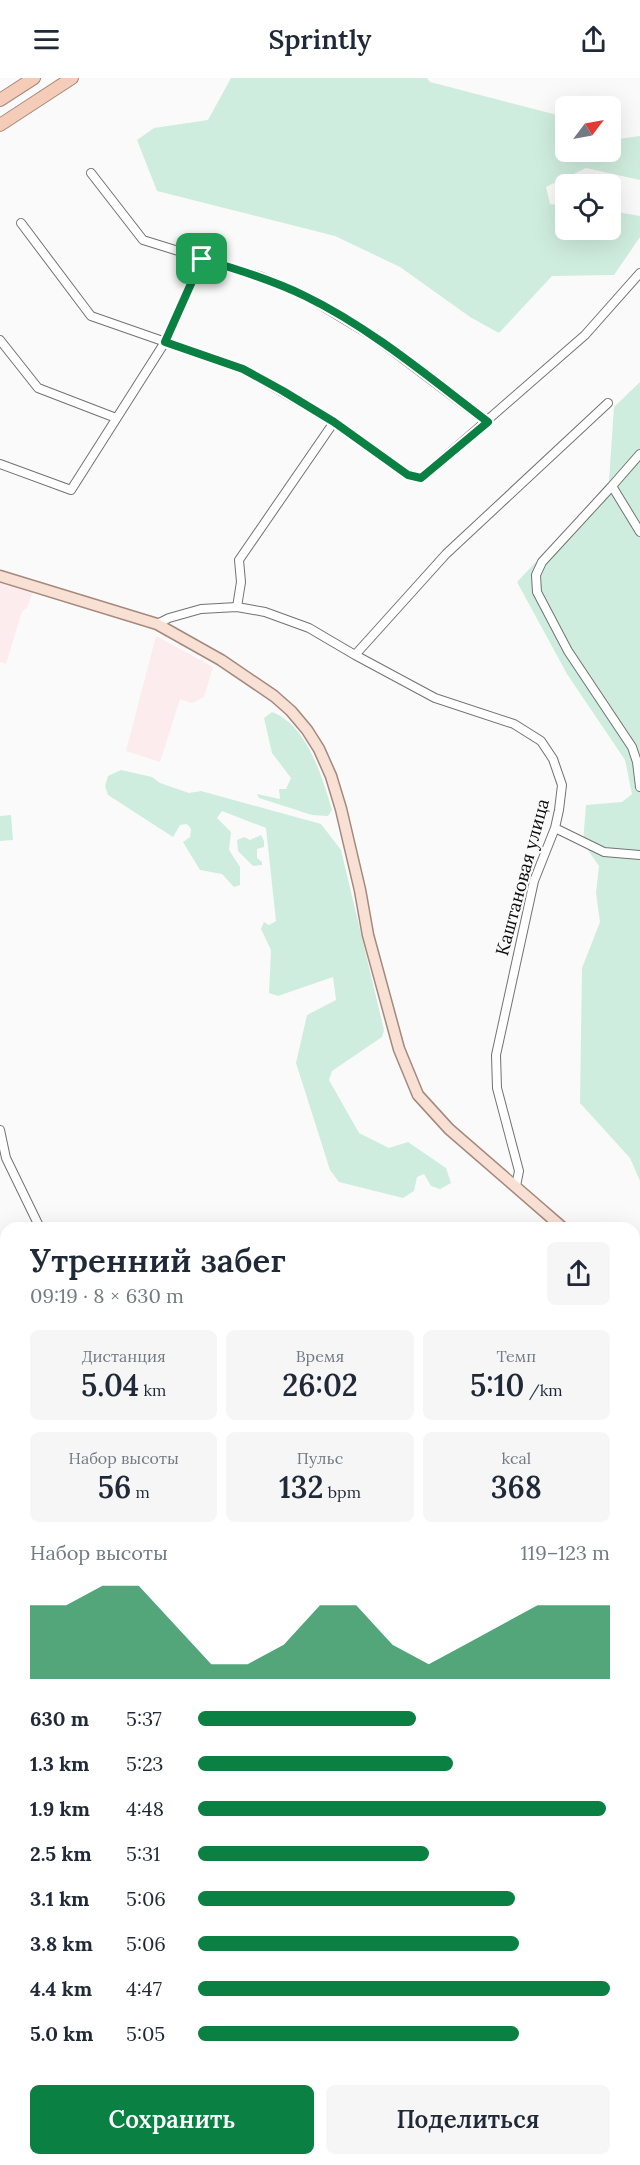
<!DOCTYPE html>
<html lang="ru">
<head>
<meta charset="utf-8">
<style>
	:root { --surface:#fff; --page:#f6f6f7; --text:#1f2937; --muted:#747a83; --accent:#0b8043 }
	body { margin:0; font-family:Lora,serif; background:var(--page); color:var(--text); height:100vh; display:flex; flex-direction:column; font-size:22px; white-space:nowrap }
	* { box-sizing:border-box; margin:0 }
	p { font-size:20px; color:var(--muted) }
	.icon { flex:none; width:33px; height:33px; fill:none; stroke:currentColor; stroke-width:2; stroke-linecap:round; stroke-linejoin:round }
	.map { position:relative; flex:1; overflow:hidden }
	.sheet { position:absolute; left:0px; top:1144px; width:640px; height:944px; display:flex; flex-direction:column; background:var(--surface); border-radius:18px 18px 0 0; box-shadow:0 6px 24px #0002 }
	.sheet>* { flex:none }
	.needle { width:39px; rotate:58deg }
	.controls { position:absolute; left:555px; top:18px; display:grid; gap:12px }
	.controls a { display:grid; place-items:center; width:66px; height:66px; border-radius:9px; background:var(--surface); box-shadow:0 6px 24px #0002; font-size:30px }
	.pin { position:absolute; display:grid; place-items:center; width:51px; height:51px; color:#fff; margin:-26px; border-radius:12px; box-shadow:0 3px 9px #0006 }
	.round { display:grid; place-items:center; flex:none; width:63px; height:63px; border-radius:9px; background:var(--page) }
	.head { display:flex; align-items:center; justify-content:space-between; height:102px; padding:0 30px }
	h1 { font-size:33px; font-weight:600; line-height:45px }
	.stats { display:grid; grid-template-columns:repeat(3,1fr); gap:9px; height:102px; padding:6px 30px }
	.stats div { display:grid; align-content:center; border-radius:9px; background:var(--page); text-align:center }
	.stats b { font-size:30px; font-weight:600 }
	.stats small { font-size:16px; font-weight:400 }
	.stats p { font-size:16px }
	.chart { height:168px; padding:12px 30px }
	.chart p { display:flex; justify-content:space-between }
	.chart svg { width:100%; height:108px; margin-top:6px; fill:var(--accent); opacity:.7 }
	.action { display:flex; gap:12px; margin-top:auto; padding:12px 30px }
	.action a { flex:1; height:69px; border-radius:9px; background:var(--accent); color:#fff; font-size:24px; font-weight:600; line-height:69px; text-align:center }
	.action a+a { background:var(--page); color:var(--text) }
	ul { padding:0 30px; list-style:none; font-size:20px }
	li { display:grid; grid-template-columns:96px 72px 1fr; align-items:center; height:45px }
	li i { height:15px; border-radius:8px; background:var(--accent) }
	header { display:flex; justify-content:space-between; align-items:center; height:78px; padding:0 30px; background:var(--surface); font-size:27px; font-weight:600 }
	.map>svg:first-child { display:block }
</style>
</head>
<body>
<header><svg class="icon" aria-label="menu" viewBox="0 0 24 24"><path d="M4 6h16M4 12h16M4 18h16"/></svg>Sprintly<svg class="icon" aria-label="share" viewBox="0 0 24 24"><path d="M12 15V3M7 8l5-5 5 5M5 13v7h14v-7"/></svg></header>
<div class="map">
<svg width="640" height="2087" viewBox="0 0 640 2087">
	<rect width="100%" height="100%" fill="#fafafb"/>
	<path fill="#fceced" d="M 0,503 L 33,513 L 27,530 L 22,533 L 6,586 L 0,584 Z
		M 156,558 L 213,589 L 204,619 L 192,625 L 180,621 L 160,684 L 126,673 Z"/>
	<path fill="#cfedde" d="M 231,0 L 427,0 L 430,4 L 565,39 L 566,74 L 610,74 L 611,62 L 640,58 L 640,102 L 586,90 L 546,109 L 550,126 L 565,128 L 566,152 L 610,152 L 611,133 L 640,138 L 640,159 L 614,197 L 552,198 L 499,255 L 470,239 L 400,189 L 335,158 L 157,113 L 137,62 L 154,50 L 208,42 Z
		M 640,304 L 640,1103 L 630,1080 L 580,1025 L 582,890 L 600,844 L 596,815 L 599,788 L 583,765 L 586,727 L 622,724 L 632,716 L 625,682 L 567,596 L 517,504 L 563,455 L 609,403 L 614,329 Z
		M 272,634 C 307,647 322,698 332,732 L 328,738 L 312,737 L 259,720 L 257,716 L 280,721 L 279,711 L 286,711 L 291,700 L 272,675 L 264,640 Z
		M 121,692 L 152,699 L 160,705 L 189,715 L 201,713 L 321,746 L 341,772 L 384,952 L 382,959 L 332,993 L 329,1002 L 359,1055 L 389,1070 L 408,1064 L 446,1090 L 451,1105 L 440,1111 L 431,1108 L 424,1096 L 417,1099 L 414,1113 L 403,1120 L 339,1104 L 330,1092 L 296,985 L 307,937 L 336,922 L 333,899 L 278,918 L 269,915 L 271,872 L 261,851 L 264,844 L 269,847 L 276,843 L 266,750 L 222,733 L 217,740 L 231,754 L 229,772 L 240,789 L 240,807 L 234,809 L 222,796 L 200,792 L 183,764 L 190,759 L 191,751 L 187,746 L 180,747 L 173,759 L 108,717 L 105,708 L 108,698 Z
		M 11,737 L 13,762 L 0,763 L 0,738 Z
		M 261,757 L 264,763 L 264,769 L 257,771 L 257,780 L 262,784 L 262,787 L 253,788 L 238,773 L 237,762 L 244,759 L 250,762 Z
		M 0,1496 L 6,1500 L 6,1580 L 0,1566 Z"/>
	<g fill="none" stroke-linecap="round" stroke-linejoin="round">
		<g stroke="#727273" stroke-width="10">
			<path id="minor" d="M 91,95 L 143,162 L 262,199 L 307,219 L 377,261 L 487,344
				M 21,145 L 91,238 L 243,291 L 334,344
				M 0,262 L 38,310 L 116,340
				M 640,376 L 612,408 L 640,454
				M 0,386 L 71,412 L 165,264 L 202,181
				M 612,408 L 542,484 L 536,497 L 537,514 L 568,573 L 632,669 L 637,684 L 640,709
				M 237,529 L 241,504 L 239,482 L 334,344 L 408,397 L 421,400 L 585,257 L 640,195
				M 157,546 L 169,540 L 201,531 L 237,529 L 265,534 L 309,550 L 355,577 L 435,620 L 514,646 L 541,663 L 553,681 L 562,707 L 559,732 L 555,750 L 534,803 L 496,977 L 497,1010 L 519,1093 L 516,1108
				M 355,577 L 446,476 L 608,325
				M 555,750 L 604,774 L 640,777
				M 0,1052 L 6,1080 L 40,1150
				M 634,1455 L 640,1452"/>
		</g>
		<g stroke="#a4897c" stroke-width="13">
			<path id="major" d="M 0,498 L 157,546 L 221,582 L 274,618 L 291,633 L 307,652 L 319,671 L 331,698 L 341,731 L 360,812 L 368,857 L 399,971 L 418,1017 L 449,1051 L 563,1150
				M 634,1214 L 640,1219
				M 0,1622 L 6,1636
				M 199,2082 L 201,2087"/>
		</g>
		<g stroke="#a4897c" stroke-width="14">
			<path id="highway" d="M 0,22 L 34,0
				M 0,47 L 72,0"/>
		</g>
		<use href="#minor" stroke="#fff" stroke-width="8"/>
		<use href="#major" stroke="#f9e0d4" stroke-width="10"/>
		<use href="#highway" stroke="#f5ccb7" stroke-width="12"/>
	</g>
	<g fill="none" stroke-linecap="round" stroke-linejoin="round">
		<g stroke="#fff" stroke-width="12">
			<path id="route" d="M 202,181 C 237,191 272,202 305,218 C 371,250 430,300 488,344 L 421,400 L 408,397 L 334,344 L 283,313 L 243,291 L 165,264 Z"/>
		</g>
		<use href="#route" stroke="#0b8043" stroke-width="8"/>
	</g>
	<g text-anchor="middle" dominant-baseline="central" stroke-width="4.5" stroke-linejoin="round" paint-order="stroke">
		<g font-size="18" fill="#0d0d0d" stroke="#fafafb">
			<text transform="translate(522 799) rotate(-75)">Каштановая улица</text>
		</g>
	</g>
</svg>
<div class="controls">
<a><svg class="needle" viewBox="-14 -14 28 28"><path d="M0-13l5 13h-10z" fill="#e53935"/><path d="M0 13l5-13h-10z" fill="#747a83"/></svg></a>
<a><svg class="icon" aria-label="locate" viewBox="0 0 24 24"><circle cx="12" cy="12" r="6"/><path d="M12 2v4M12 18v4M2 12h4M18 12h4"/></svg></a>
</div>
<div class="pin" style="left:202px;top:181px;background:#1e9e55"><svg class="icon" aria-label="arrive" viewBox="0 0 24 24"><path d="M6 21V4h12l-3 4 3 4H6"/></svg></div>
<section class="sheet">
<div class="head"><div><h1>Утренний забег</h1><p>09:19 · 8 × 630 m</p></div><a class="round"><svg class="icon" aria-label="share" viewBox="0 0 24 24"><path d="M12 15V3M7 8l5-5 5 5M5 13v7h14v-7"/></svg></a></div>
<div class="stats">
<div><p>Дистанция</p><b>5.04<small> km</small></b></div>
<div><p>Время</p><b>26:02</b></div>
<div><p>Темп</p><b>5:10<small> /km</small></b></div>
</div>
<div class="stats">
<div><p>Набор высоты</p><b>56<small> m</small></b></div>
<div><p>Пульс</p><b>132<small> bpm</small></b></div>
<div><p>kcal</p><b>368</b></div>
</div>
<div class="chart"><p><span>Набор высоты</span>119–123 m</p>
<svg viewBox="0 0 160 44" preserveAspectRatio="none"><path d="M0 44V14L10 14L20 6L30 6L40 22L50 38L60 38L70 30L80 14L90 14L100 30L110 38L120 30L130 22L140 14L150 14L160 14V44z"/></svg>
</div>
<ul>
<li><b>630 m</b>5:37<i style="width:53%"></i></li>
<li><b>1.3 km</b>5:23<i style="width:62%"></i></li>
<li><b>1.9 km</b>4:48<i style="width:99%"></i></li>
<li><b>2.5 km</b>5:31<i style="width:56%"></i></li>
<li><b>3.1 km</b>5:06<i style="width:77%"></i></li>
<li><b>3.8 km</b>5:06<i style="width:78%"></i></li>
<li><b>4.4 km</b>4:47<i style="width:100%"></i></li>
<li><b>5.0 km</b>5:05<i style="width:78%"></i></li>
</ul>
<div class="action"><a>Сохранить</a><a>Поделиться</a></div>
</section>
</div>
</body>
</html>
